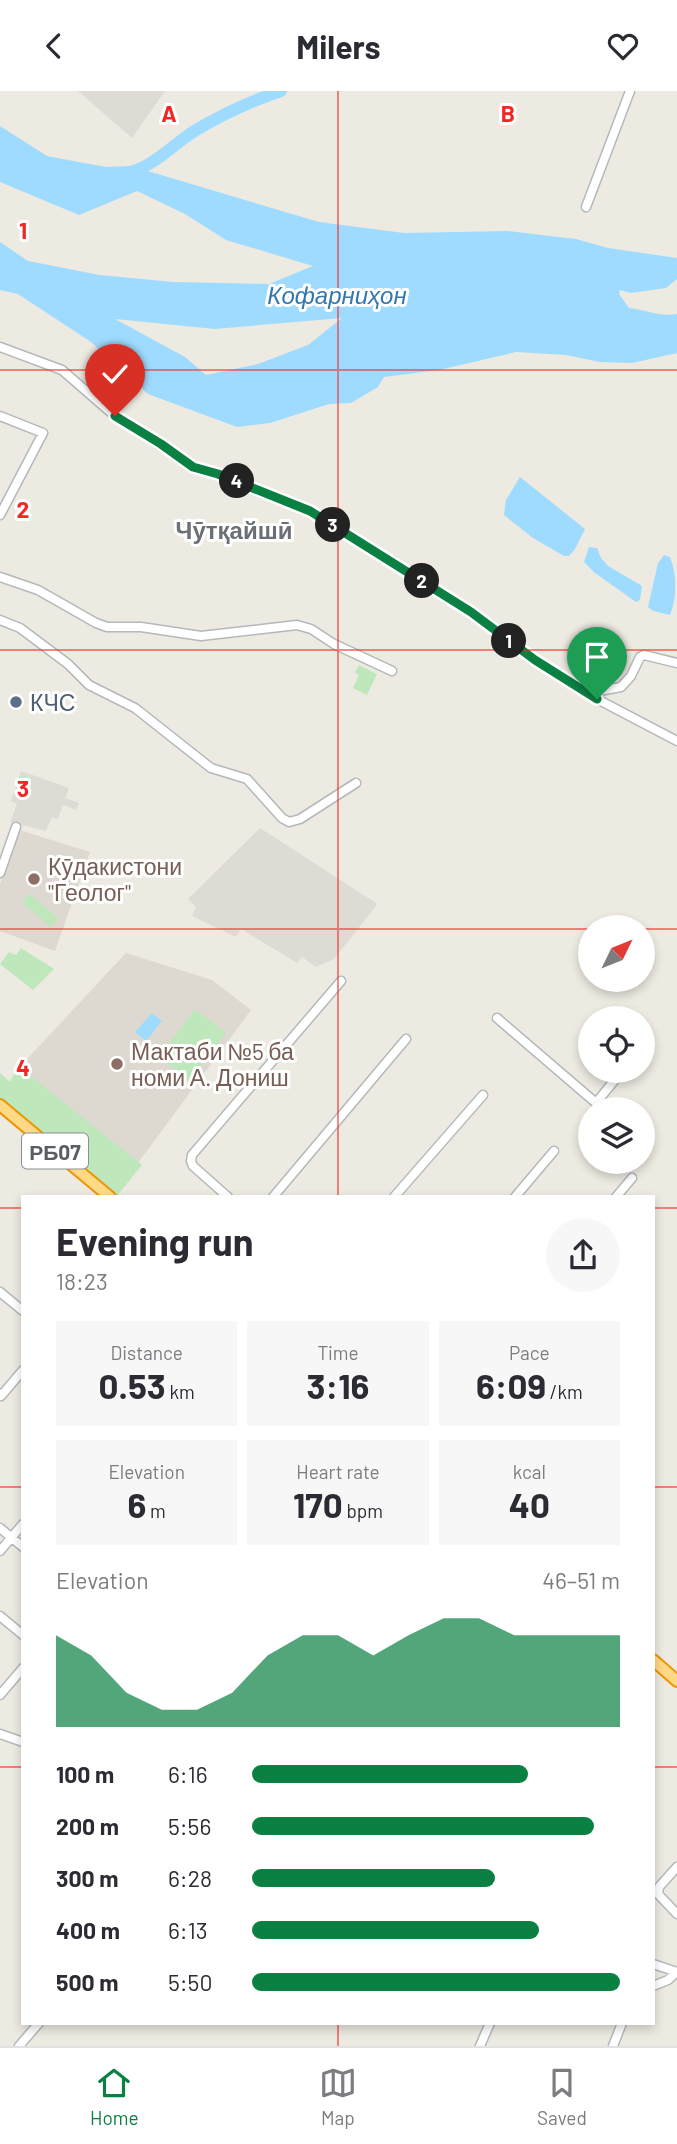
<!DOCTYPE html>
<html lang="en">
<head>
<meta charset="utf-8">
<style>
	:root { --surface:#fff; --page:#f7f7f7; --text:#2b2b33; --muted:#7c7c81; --line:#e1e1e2; --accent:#0b8043 }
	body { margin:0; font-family:Barlow,sans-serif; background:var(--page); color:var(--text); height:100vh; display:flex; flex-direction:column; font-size:26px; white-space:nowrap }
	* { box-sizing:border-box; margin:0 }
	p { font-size:23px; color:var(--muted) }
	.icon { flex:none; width:38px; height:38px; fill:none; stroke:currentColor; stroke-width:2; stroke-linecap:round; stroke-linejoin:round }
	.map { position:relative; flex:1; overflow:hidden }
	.details { position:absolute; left:21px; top:1104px; width:634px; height:830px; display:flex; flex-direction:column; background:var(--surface); border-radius:0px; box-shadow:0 4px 10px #0003 }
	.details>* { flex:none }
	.needle { width:46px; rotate:47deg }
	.buttons { position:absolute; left:578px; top:824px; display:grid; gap:14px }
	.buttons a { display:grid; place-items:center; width:77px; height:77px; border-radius:50%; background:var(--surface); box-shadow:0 4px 10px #0003; font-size:35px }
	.pin { position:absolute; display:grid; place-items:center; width:60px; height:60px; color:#fff; margin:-72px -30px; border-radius:50% 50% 50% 0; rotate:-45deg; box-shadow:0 0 7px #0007 }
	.pin .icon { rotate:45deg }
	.km { position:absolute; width:35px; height:35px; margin:-18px; border-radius:50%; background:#222; color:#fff; font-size:19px; line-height:35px; text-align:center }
	.round { display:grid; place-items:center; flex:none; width:74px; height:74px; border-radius:37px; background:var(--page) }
	.overview { display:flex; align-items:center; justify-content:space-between; height:119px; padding:0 35px }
	h1 { font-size:38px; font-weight:700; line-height:52px }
	.metrics { display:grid; grid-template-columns:repeat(3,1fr); gap:10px; height:119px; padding:7px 35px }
	.metrics div { display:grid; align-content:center; border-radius:0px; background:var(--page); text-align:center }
	.metrics b { font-size:35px; font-weight:700 }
	.metrics small { font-size:19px; font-weight:400 }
	.metrics p { font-size:19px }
	.chart { height:196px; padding:14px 35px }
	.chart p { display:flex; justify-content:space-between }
	.chart svg { width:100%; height:126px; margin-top:7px; fill:var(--accent); opacity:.7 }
	ul { padding:0 35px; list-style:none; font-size:23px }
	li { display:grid; grid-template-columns:112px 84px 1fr; align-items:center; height:52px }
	li i { height:18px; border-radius:9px; background:var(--accent) }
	header { display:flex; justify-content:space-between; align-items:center; height:91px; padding:0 35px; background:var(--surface); font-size:32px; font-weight:700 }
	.dock { display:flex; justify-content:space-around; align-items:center; height:98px; border-top:2px solid var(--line); background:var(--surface); font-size:19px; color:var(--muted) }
	.dock a { display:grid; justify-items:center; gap:4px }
	.dock .active { color:var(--accent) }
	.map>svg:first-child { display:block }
</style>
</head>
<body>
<header><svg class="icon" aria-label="back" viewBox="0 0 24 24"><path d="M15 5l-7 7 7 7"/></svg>Milers<svg class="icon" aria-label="heart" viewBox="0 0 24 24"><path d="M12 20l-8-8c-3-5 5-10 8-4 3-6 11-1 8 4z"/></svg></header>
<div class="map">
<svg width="677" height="1955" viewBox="0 0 677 1955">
	<rect width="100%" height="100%" fill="#edeae1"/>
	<path fill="#dedbd5" d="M 78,0 L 165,0 L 132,47 Z
		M 21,680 L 69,697 L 65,707 L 79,712 L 76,719 L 63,714 L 58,728 L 52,726 L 46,740 L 10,731 L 17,713 L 11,710 Z
		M 260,737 L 376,812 L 376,815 L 334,868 L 316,876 L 302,866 L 297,872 L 241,838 L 236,846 L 192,825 L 196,816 L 188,808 Z"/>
	<path fill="#ddd9d0" d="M 19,739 L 90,761 L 55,860 L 0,840 L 0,793 Z
		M 126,862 L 212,889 L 251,919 L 132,1080 L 14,982 Z"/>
	<path fill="#bee7bb" d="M 359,574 L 377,583 L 367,604 L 353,597 L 359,584 L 355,581 Z
		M 29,803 L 58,827 L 51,836 L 22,812 Z
		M 21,857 L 54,878 L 33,899 L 0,873 L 9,861 L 16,864 Z
		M 195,918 L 226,942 L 190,989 L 159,966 Z
		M 18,975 L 142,1074 L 116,1106 L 111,1106 L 0,1010 L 0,982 L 10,991 Z"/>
	<path fill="#9fdbff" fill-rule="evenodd" d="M 0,35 L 47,65 L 106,76 L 131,75 L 319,131 L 404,142 L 508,140 L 576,148 L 608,157 L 677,167 L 677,188 L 666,197 L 631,202 L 620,199 L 619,203 L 629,217 C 646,219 660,226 677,223 L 677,262 L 632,272 L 600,271 L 566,264 L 516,261 L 439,279 L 384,286 L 378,296 L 351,312 L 329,313 L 270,332 L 237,336 L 148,303 L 91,251 L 18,203 L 0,199 L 0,151 L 28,170 L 100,184 L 173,191 L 269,193 L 313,175 L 226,149 L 185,123 L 137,100 L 79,124 L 0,91 ZM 342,227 L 308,254 L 258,273 L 206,284 L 185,266 L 115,228 L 215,238 Z
		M 520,386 L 585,438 L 575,458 L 569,465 L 564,465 L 533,447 L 504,424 L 506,409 Z
		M 589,456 L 597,457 L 601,467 L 608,475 L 642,495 L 640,509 L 636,511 L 595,482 L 584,471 Z
		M 664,464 L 670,466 C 677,483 677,507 670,524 L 653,520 L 648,516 L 658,472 Z
		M 152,922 L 162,930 L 146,950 L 135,941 Z"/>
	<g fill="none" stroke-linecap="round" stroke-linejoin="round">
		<path stroke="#9fdbff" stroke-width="12" d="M 125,82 C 152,78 173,53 196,39 C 223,23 251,10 281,0"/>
		<g stroke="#b4b8bc" stroke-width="11">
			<path id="minor" d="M 586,116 L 630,0
				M 0,256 L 62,279 L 115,325 L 193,376 L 218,383 L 310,420 L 471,521 L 535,569 L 597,608 L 677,650
				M 0,325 L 43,342 L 0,424
				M 0,486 L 38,499 L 96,532 L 107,536 L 141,536 L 201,545 L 297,534 L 311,538 L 334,553 L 392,580
				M 0,529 L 20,537 L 68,573 L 89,594 L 135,617 L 211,677 L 247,688 L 282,727 L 289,731 L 300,728 L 356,692
				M 584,599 L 599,600 L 621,596 L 631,585 L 640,566 L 644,564 L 677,572
				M 0,782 L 16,736
				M 497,927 L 596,1012 L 622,980
				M 228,1106 L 193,1075 L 191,1070 L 192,1064 L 341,890
				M 273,1106 L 406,948
				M 394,1106 L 483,1004
				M 515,1106 L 554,1060
				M 616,1106 L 632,1087
				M 0,1201 L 23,1220
				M 0,1303 L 1,1305 L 23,1279
				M 0,1437 L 23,1456
				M 0,1460 L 23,1433
				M 0,1525 L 23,1544
				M 0,1604 L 23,1577
				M 0,1643 L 23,1651
				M 677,1776 L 659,1796 L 658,1803 L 677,1823
				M 653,1873 L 677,1881
				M 653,1895 L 668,1889 L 677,1881
				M 19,1955 L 39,1932
				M 480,1955 L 490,1932
				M 613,1955 L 622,1932"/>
		</g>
		<g stroke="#ee9500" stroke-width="14">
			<path id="highway" d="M 0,1014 L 110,1106
				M 653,1569 L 677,1590"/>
		</g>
		<use href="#minor" stroke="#fff" stroke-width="8"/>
		<use href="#highway" stroke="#ffd986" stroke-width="10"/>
	</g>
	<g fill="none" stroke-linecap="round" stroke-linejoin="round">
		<g stroke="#fff" stroke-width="14">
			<path id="route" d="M 115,325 L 161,353 L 193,376 L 218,383 L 310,420 L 471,521 L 535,569 L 597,608"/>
		</g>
		<use href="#route" stroke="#0b8043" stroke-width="9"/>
	</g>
	<path fill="none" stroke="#f22622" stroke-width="2" stroke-opacity="0.55" d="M 338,0 L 338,1106M 0,279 L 677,279M 0,559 L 677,559M 0,838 L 590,838M 642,838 L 677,838M 0,1117 L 23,1117M 653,1117 L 677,1117M 0,1396 L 23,1396M 653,1396 L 677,1396M 0,1676 L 23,1676M 653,1676 L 677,1676M 338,1932 L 338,1955"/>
	<circle fill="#5c6f8a" stroke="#fff" stroke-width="2.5" cx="16" cy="611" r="7"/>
	<g fill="#8d6e63" stroke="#fff" stroke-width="2.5">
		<circle cx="34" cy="788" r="7"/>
		<circle cx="117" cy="973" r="7"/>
	</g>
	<g text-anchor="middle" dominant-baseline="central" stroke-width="6" stroke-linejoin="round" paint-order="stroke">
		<rect fill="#fff" stroke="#8b8e92" stroke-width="2" x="22" y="1042.5" width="66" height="35" rx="5"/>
		<g font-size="21" font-weight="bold" fill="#595e63">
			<text x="55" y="1060">РБ07</text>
		</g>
		<g font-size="23" fill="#4e5e75" stroke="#fff" text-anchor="start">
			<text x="30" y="611">КЧС</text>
		</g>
		<g font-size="23" fill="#785e54" stroke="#fff" text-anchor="start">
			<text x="48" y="775">Кӯдакистони<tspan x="48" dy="26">"Геолог"</tspan></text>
			<text x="131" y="960">Мактаби №5 ба<tspan x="131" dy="26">номи А. Дониш</tspan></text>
		</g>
		<g font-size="24" font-style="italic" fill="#3677ad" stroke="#fff">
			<text x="337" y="203">Кофарниҳон</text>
		</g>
		<g font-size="24" font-weight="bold" fill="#6a7075" stroke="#fff">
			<text x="234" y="438">Чӯтқайшӣ</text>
		</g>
	</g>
	<g font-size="23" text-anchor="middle" font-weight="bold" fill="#f22622" stroke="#fff" stroke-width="6" stroke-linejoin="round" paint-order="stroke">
		<text x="169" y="31">A</text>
		<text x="508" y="31">B</text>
		<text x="23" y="148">1</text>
		<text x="23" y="427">2</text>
		<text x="23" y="706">3</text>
		<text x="23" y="985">4</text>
	</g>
</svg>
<div class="buttons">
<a><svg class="needle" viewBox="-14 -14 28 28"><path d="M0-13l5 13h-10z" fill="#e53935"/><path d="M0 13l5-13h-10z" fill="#7c7c81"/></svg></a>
<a><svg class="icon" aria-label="locate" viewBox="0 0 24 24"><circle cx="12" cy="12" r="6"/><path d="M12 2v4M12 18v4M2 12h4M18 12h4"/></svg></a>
<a><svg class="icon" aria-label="layers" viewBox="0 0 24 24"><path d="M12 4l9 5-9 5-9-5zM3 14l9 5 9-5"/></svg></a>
</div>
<div class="pin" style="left:597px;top:608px;background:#1e9e55"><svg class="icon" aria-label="arrive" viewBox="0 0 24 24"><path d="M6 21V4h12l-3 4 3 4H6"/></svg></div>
<div class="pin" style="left:115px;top:325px;background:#d93025"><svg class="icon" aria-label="check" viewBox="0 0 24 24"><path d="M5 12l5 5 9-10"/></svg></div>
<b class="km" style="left:509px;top:550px">1</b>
<b class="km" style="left:422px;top:490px">2</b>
<b class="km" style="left:333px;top:434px">3</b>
<b class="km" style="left:237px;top:390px">4</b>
<section class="details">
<div class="overview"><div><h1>Evening run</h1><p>18:23</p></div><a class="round"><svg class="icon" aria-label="share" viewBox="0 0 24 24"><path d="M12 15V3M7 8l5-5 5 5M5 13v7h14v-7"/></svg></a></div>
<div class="metrics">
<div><p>Distance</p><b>0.53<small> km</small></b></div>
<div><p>Time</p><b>3:16</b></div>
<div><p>Pace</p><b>6:09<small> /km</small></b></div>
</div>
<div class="metrics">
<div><p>Elevation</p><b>6<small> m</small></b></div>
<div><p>Heart rate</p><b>170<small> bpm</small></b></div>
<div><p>kcal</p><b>40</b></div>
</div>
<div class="chart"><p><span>Elevation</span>46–51 m</p>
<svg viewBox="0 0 160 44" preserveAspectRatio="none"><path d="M0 44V12L10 19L20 32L30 38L40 38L50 32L60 19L70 12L80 12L90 19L100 12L110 6L120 6L130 12L140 12L150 12L160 12V44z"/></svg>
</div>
<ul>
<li><b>100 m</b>6:16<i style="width:75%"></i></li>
<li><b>200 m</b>5:56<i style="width:93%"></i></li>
<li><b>300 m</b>6:28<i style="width:66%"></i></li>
<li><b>400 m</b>6:13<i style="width:78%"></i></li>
<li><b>500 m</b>5:50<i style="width:100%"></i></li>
</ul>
</section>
</div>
<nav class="dock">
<a class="active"><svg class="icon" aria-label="home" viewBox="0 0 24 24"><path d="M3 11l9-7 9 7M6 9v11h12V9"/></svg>Home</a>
<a><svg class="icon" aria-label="map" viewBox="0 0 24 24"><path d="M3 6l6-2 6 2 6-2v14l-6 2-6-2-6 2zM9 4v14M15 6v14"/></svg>Map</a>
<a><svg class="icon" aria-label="saved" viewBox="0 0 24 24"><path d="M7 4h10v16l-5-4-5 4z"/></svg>Saved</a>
</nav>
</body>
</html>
